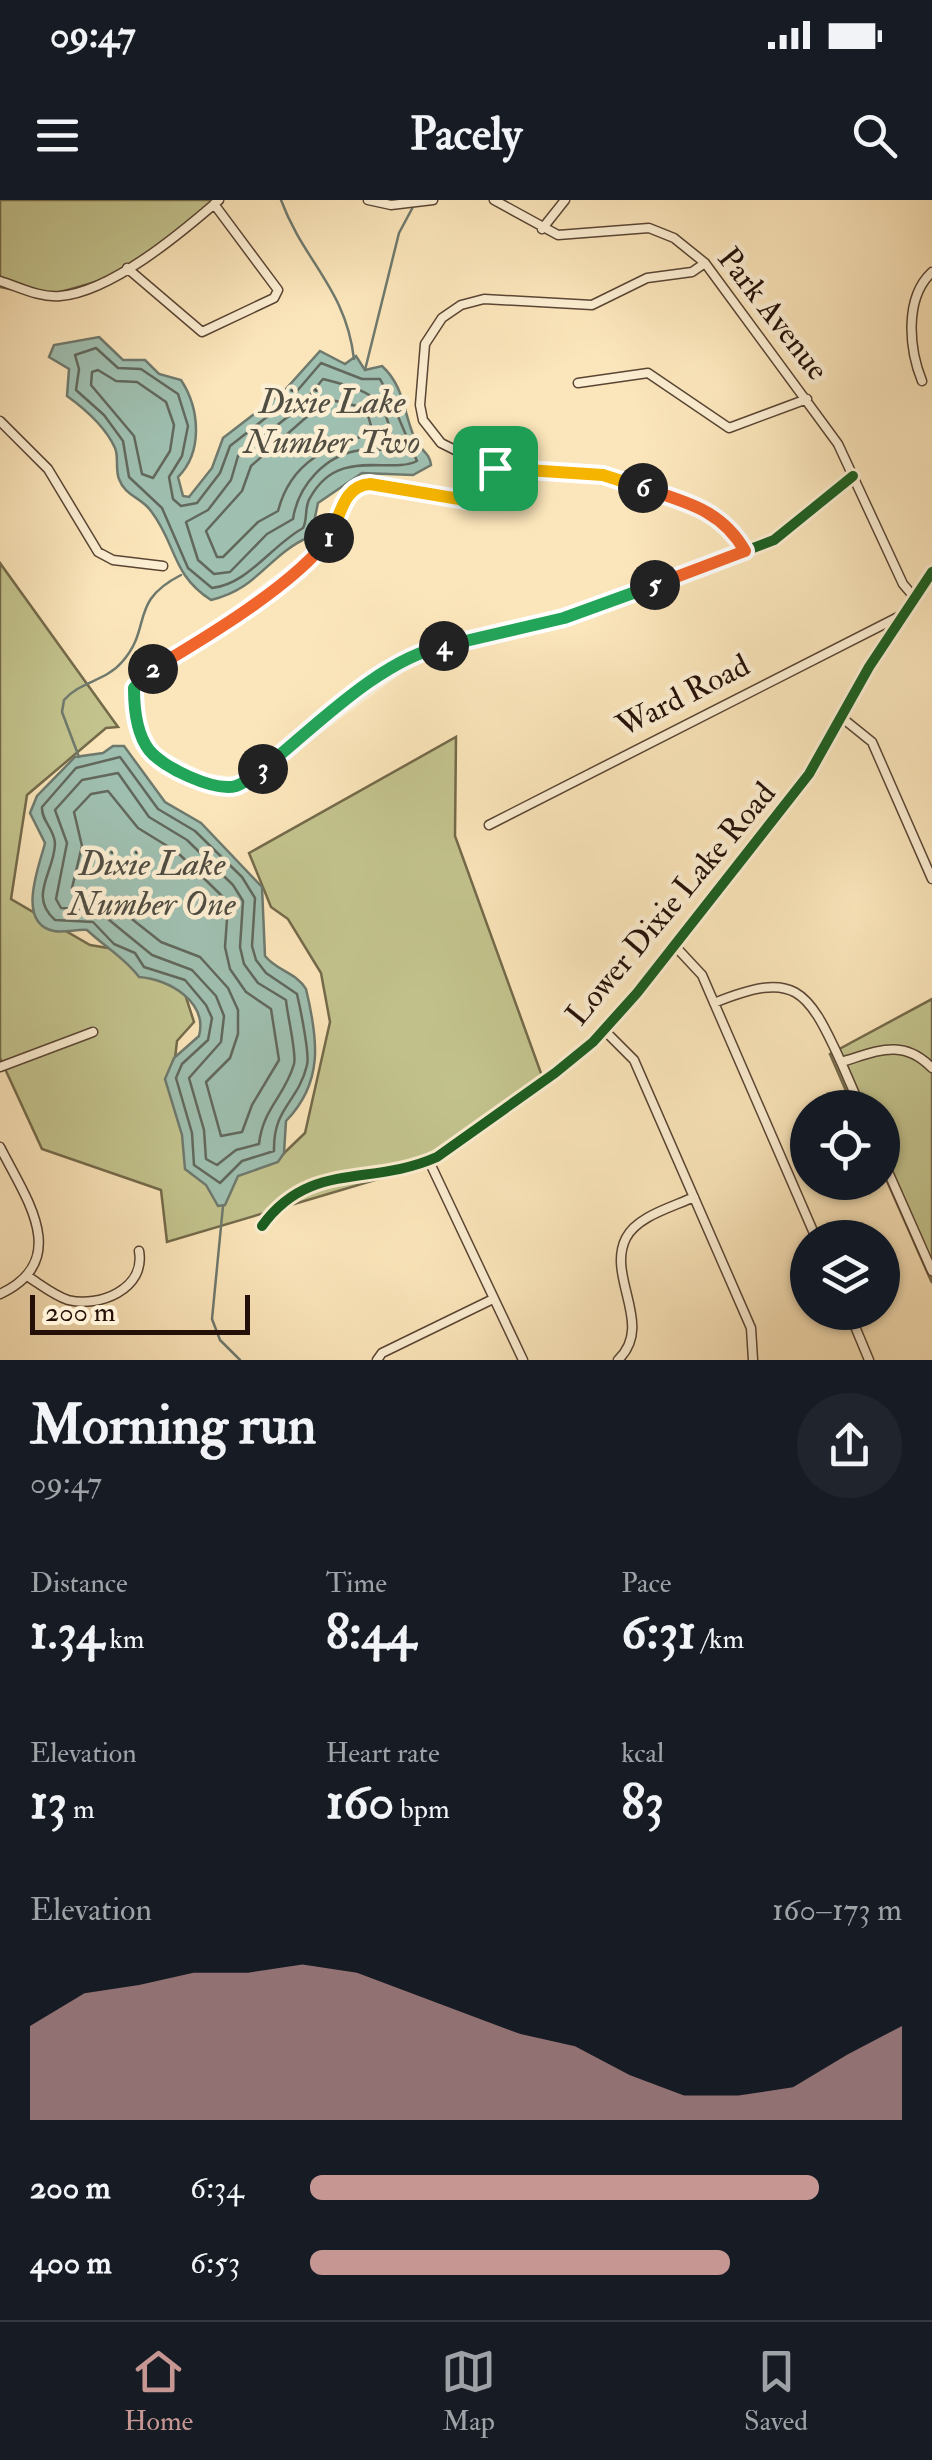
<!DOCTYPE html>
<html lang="en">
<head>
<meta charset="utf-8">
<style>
	:root { --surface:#171b24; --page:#20242c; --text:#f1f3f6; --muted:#9ea1a6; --line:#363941; --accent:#c59692 }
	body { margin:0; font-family:"IM FELL Double Pica",serif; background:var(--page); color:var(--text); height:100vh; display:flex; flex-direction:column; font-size:38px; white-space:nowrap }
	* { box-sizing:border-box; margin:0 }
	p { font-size:32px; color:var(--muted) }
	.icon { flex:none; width:55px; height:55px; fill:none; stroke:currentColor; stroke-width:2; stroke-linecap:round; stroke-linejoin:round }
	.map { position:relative; height:1160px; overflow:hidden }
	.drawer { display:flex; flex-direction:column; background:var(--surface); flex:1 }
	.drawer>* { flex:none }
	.controls { position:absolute; left:790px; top:890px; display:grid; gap:20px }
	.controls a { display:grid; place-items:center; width:110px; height:110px; border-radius:50%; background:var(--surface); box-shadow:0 2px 8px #0004; font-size:50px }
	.scale { position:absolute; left:30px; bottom:25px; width:220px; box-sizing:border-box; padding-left:10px; border:5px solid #251008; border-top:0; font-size:28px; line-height:35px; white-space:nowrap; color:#251008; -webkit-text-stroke:8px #fceed2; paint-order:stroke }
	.pin { position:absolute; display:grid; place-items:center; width:85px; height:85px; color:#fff; margin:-42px; border-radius:20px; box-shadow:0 5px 15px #0006 }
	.km { position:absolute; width:50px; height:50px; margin:-25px; border-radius:50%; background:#222; color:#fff; font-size:28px; line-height:50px; text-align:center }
	.round { display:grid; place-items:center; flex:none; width:105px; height:105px; border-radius:52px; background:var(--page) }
	.summary { display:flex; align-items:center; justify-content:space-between; height:170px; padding:0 30px }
	h1 { font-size:55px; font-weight:800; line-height:75px }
	.metrics { display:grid; grid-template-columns:repeat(3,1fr); gap:15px; height:170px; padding:10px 30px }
	.metrics div { display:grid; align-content:center }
	.metrics b { font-size:50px; font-weight:800 }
	.metrics small { font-size:28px; font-weight:400 }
	.metrics p { font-size:28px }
	.chart { height:280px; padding:20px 30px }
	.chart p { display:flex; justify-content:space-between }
	.chart svg { width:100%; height:180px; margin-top:10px; fill:var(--accent); opacity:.7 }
	ul { padding:0 30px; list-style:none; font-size:32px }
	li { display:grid; grid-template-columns:160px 120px 1fr; align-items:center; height:75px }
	li i { height:25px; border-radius:12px; background:var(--accent) }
	.status { display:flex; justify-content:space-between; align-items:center; height:70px; padding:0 50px; background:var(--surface); direction:ltr }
	.status svg { height:28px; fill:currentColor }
	header { display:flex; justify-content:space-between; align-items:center; height:130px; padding:0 30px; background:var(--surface); font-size:45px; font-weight:800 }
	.tab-bar { display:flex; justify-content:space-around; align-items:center; height:140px; border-top:2px solid var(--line); background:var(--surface); font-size:28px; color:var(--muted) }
	.tab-bar a { display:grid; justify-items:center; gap:5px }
	.tab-bar .active { color:var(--accent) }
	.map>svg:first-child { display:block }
</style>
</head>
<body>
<div class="status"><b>09:47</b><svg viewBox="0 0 49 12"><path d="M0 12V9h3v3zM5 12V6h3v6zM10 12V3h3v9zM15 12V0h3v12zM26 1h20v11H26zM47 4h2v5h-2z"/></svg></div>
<header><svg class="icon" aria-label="menu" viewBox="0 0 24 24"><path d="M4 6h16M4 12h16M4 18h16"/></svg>Pacely<svg class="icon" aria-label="search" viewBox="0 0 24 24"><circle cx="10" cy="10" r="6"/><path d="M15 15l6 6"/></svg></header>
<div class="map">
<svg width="932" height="1160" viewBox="0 0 932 1160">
	<rect width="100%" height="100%" fill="#fbe5ba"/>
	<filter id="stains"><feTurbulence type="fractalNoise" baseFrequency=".002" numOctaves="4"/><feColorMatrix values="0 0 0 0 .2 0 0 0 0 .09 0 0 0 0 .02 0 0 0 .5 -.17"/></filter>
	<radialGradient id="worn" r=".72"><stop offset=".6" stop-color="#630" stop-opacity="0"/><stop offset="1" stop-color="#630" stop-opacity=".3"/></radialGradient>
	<path fill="#c3c38d" stroke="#746a4a" stroke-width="2.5" d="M 0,0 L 214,0 L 167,46 L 123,74 L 47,96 L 0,87 Z
		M 0,363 L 118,527 L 106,528 L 27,595 L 11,699 L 90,745 L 114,749 L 170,775 L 185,794 L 194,822 L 177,841 L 173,876 L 280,957 L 305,933 L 330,822 L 321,773 L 288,719 L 271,707 L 249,653 L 456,537 L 455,636 L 546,887 L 422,966 L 167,1042 L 161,990 L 42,949 L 0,858 Z
		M 932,799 L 932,1083 L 883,972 L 882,908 L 853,907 L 830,854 Z"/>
	<path fill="#9fbfb0" stroke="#6e796d" stroke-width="2.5" d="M 99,137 L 123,160 L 145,160 L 159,174 L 181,180 C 200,209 203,252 178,277 L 183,296 L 189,297 L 212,268 L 223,238 L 284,191 L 320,151 L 345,164 L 356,156 L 365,170 L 382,166 C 405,187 403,213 415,239 C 420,250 430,253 431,265 L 413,275 L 362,273 L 318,303 L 311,336 C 267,355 260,388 211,400 C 171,374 177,345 151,311 C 141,297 125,296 119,279 C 115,269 119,257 115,248 C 106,228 85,209 67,196 L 69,169 L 49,157 L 54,145 Z
		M 113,546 L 124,546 L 165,602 L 201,623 L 262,687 L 265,756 C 277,771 297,773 306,789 C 318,839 324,882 286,921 L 284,953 L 278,962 L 238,976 L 225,1005 L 218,1006 L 206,985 L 185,969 L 182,935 L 165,879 L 174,858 L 199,836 C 208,802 169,779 139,777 C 125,758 105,747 87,730 C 77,729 64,733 54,731 C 15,723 40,664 45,643 L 30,613 L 37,596 L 75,557 L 103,553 Z"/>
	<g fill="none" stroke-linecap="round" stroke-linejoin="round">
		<path stroke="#62685c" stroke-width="2.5" d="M 96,148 L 118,168 L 141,169 L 178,194 L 188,226 L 182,256 L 169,277 L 173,299 L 181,306 L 197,303 L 220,273 L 230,246 L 291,198 L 321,163 L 362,179 L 380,179 C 395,206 405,234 417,261 C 389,275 338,246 310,298 C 304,307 308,319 303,328 C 271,346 248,384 212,388 L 188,368 L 162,308 L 129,277 L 123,241 L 104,215 L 76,190 L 79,169 L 75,155 Z
			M 98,170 L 116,181 L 137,182 L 166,202 L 174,225 L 170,251 L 153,278 L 142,274 L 134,236 L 91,185 L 92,172 Z
			M 323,179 C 370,191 387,195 393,248 C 384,251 373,249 362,250 C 325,254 298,286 293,319 L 267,334 L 230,372 L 214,374 L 198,360 L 186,322 L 208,310 L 231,280 L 238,256 L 299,208 Z
			M 327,199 L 366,208 L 373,233 C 327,247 291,261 278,311 L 258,322 L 223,357 L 217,357 L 206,331 L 242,291 L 251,266 Z
			M 120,557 L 158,609 L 195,631 L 242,677 L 255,698 L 252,746 L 256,760 L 266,773 L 297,794 C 300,807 310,855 307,865 C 298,903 273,907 274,951 L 242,961 L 220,983 L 194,965 L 192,933 L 176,878 L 182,864 L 208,840 L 212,818 L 206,805 L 185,780 L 144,767 L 135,753 L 114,744 L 93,722 L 55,720 C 28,696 54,673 55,644 C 55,629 41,621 42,607 L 76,568 Z
			M 118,573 L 149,617 L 187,640 L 233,685 L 243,701 L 240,747 L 244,764 L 258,783 L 286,800 C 287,814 297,854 294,864 C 285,896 263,908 259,944 L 236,950 L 217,965 L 206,959 L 204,930 L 189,878 L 221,842 L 224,816 L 216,796 L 192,770 L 152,755 L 97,710 L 61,708 L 56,699 L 67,643 L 55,610 L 82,580 Z
			M 108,591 L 138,628 L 177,652 L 222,696 L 228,705 L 225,747 L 230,769 L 246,792 L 271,809 L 279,860 L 252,905 L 242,932 L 221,936 L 206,882 L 230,858 L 238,834 L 238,810 L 228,788 L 200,757 L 161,742 L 104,697 L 72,688 L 82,646 L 74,612 L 91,594 Z"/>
		<path stroke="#6e796d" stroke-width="2.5" d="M 281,0 C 304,62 346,89 354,159
			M 365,170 L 399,33 L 414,5
			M 79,557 L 62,512 L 64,500 C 79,482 106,481 122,462 C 153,427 128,402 181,375
			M 223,1006 L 212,1119 L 220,1140 L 240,1160"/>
		<g stroke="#5a4534" stroke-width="11">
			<path id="minor" d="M 368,0 L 391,5 L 433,0
				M 494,0 L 558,35 L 649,28 L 674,38 L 705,63 L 838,244 L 903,384 L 914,397
				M 542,29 L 565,0
				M 705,63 L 692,72 L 647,78 L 592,105 L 484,99 L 461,105 L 442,118 L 425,144 L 420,205 L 423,220 L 441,243 L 485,265 L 603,275 L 693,304 L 724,323 L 745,351
				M 127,68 L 202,132 L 274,98 L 278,90 L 214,4
				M 0,81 C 19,87 40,98 60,96 C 111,92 181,33 219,0
				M 922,181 C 909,149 904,98 932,72
				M 578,183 L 648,173 L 729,228 L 807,199
				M 0,221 L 48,269 L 98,352 L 113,360 L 163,366
				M 495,268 L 489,290 L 471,301 L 371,284 L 350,291 L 335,328 L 318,352 L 220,427 L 143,475 L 133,488 L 141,535 L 154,555 L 204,581 L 238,585 L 413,455 L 597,407 L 774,340 L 853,276
				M 841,517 L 872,542 L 932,679
				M 489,625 L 902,415
				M 674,745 L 702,775 L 816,1038
				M 714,803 C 795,770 807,788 841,862 C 876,852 902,837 932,868
				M 604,830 L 634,860 L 751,1128 L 753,1160
				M 841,862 L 861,908
				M 0,867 L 93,832
				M 0,947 C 25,997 73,1060 0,1094
				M 882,958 L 932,1071
				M 429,961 L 523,1160
				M 262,1026 C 310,960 370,987 437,957 L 555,873 L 593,842 L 637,793 L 809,574 L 869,467 L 932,372
				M 27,1076 C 40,1084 53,1095 68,1100 C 99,1108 146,1089 139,1051
				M 849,1112 L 869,1160
				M 377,1160 L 382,1153 L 493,1099
				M 618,1160 C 655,1125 606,1077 626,1038 C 637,1016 673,1007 694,997"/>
		</g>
		<use href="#minor" stroke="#fceed2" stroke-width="8"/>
		<g stroke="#fceed2" stroke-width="16">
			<path id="cycleway" d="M 495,268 L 489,290 L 471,301 L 371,284 L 350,291 L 335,328 L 318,352 L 220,427 L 143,475 L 133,488 L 141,535 L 154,555 L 204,581 L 238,585 L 413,455 L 597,407 L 774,340 L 853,276
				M 262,1026 C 310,960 370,987 437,957 L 555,873 L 593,842 L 637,793 L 809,574 L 869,467 L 932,372"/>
		</g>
		<use href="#cycleway" stroke="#1b5e20" stroke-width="10"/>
	</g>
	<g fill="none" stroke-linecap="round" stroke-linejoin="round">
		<g stroke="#fff" stroke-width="20">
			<path id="split-1" d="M 329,338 C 341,317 342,286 370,284 L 471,301 L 489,290 L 495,268"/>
		</g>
		<g stroke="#fff" stroke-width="20">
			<path id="split-2" d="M 153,469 C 205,438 294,385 329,338"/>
		</g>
		<g stroke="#fff" stroke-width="20">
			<path id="split-3" d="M 153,469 L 134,488 C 134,509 136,533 149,550 C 162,567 214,592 236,586 C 245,583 255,575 263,569"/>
		</g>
		<g stroke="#fff" stroke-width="20">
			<path id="split-4" d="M 263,569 C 313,529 380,459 444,446"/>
		</g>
		<g stroke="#fff" stroke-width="20">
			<path id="split-5" d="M 444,446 L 564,418 L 655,385"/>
		</g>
		<g stroke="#fff" stroke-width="20">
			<path id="split-6" d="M 643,288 C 686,302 722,310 745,351 L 655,385"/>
		</g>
		<g stroke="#fff" stroke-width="20">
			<path id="split-7" d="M 495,268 L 603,275 L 643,288"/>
		</g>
		<use href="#split-1" stroke="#f5b400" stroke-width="12"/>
		<use href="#split-2" stroke="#f0652b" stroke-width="12"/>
		<use href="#split-3" stroke="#22a559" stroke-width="12"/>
		<use href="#split-4" stroke="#22a559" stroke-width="12"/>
		<use href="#split-5" stroke="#22a559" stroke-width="12"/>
		<use href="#split-6" stroke="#f0652b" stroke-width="12"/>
		<use href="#split-7" stroke="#f5b400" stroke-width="12"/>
	</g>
	<g text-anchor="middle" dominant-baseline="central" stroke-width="9" stroke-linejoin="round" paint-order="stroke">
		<g font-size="32" fill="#251008" stroke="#fceed2">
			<text transform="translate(773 114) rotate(52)">Park Avenue</text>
			<text transform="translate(683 496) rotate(-27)">Ward Road</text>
			<text transform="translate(671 704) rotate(-50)">Lower Dixie Lake Road</text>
		</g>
		<g font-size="35" font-style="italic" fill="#504d43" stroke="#fceed2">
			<text x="332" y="202">Dixie Lake<tspan x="332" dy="40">Number Two</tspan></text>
			<text x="152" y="664">Dixie Lake<tspan x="152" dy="40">Number One</tspan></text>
		</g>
	</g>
	<rect width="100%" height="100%" filter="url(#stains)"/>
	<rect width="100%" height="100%" fill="url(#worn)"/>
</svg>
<div class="controls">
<a><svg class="icon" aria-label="locate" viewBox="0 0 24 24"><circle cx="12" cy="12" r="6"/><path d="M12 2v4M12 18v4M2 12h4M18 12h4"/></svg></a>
<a><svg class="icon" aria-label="layers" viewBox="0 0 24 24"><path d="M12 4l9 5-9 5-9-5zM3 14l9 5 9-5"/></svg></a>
</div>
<div class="scale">200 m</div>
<div class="pin" style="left:495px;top:268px;background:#1e9e55"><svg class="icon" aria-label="arrive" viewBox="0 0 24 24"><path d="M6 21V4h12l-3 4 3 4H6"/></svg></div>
<b class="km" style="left:329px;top:338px">1</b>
<b class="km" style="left:153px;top:469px">2</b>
<b class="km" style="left:263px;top:569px">3</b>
<b class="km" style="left:444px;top:446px">4</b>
<b class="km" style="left:655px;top:385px">5</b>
<b class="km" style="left:643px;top:288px">6</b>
</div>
<section class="drawer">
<div class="summary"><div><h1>Morning run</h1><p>09:47</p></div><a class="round"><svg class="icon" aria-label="share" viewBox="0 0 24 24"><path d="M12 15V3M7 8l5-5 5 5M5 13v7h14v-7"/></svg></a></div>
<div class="metrics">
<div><p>Distance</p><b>1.34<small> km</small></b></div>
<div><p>Time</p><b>8:44</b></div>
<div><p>Pace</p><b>6:31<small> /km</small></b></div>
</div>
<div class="metrics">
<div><p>Elevation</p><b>13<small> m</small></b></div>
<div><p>Heart rate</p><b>160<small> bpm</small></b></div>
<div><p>kcal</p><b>83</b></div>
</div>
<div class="chart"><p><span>Elevation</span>160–173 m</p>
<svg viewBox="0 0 160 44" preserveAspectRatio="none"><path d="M0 44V21L10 13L20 11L30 8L40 8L50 6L60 8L70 13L80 18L90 23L100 26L110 33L120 38L130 38L140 36L150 28L160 21V44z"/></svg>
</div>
<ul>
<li><b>200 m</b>6:34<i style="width:86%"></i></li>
<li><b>400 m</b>6:53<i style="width:71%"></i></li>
</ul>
</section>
<nav class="tab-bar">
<a class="active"><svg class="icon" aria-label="home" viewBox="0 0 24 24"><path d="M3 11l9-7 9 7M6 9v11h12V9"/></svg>Home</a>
<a><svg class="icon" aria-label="map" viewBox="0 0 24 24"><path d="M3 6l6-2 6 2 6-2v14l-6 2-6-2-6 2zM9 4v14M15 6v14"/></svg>Map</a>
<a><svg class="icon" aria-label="saved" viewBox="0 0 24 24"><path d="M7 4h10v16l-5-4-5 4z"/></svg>Saved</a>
</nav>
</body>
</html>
